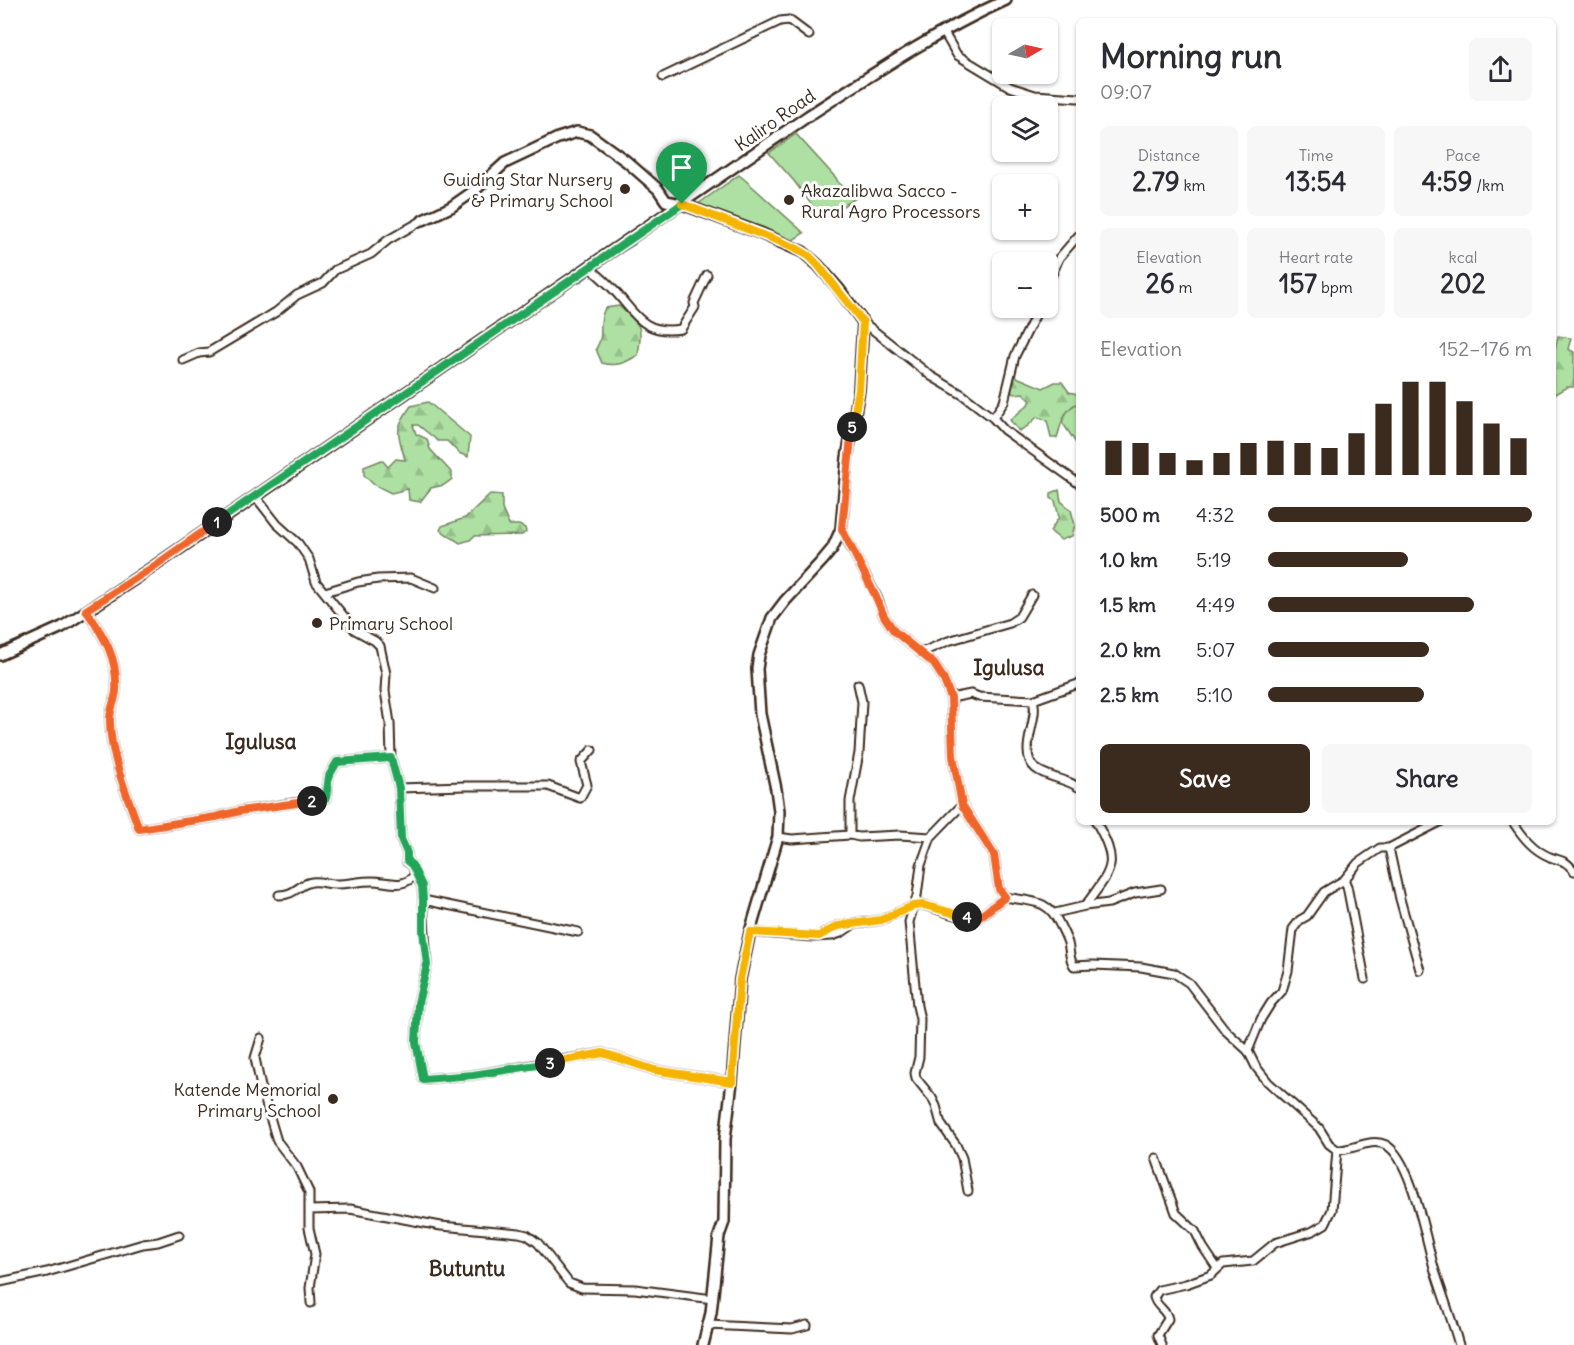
<!DOCTYPE html>
<html lang="en">
<head>
<meta charset="utf-8">
<style>
	:root { --surface:#fff; --page:#f7f7f7; --text:#2b2b33; --muted:#7c7c81; --accent:#3b2a1e }
	body { margin:0; font-family:Delius,sans-serif; background:var(--page); color:var(--text); height:100vh; display:flex; flex-direction:column; font-size:22px; white-space:nowrap }
	* { box-sizing:border-box; margin:0 }
	p { font-size:20px; color:var(--muted) }
	.icon { flex:none; width:33px; height:33px; fill:none; stroke:currentColor; stroke-width:2; stroke-linecap:round; stroke-linejoin:round }
	.map { position:relative; flex:1; overflow:hidden }
	.details { position:absolute; left:1076px; top:18px; width:480px; height:807px; display:flex; flex-direction:column; background:var(--surface); border-radius:9px; box-shadow:0 2px 4px #0004 }
	.details>* { flex:none }
	.needle { width:39px; rotate:81deg }
	.buttons { position:absolute; left:992px; top:18px; display:grid; gap:12px }
	.buttons a { display:grid; place-items:center; width:66px; height:66px; border-radius:9px; background:var(--surface); box-shadow:0 2px 4px #0004; font-size:30px }
	.pin { position:absolute; display:grid; place-items:center; width:51px; height:51px; color:#fff; margin:-62px -26px; border-radius:50% 50% 50% 0; rotate:-45deg; box-shadow:0 0 6px #0007 }
	.pin .icon { rotate:45deg }
	.km { position:absolute; width:30px; height:30px; margin:-15px; border-radius:50%; background:#222; color:#fff; font-size:16px; line-height:30px; text-align:center }
	.round { display:grid; place-items:center; flex:none; width:63px; height:63px; border-radius:9px; background:var(--page) }
	.head { display:flex; align-items:center; justify-content:space-between; height:102px; padding:0 24px }
	h1 { font-size:33px; font-weight:700; line-height:45px }
	.figures { display:grid; grid-template-columns:repeat(3,1fr); gap:9px; height:102px; padding:6px 24px }
	.figures div { display:grid; align-content:center; border-radius:9px; background:var(--page); text-align:center }
	.figures b { font-size:26px; font-weight:700 }
	.figures small { font-size:16px; font-weight:400 }
	.figures p { font-size:16px }
	.chart { height:168px; padding:12px 24px }
	.chart p { display:flex; justify-content:space-between }
	.chart svg { width:100%; height:108px; margin-top:6px; stroke:var(--accent); stroke-width:6 }
	.primary-button { display:flex; gap:12px; margin-top:auto; padding:12px 24px }
	.primary-button a { flex:1; height:69px; border-radius:9px; background:var(--accent); color:#fff; font-size:24px; font-weight:700; line-height:69px; text-align:center }
	.primary-button a+a { background:var(--page); color:var(--text) }
	ul { padding:0 24px; list-style:none; font-size:20px }
	li { display:grid; grid-template-columns:96px 72px 1fr; align-items:center; height:45px }
	li i { height:15px; border-radius:8px; background:var(--accent) }
	.map>svg:first-child { display:block }
</style>
</head>
<body>
<div class="map">
<svg width="1574" height="1345" viewBox="0 0 1574 1345">
	<defs>
		<pattern id="forest-firs" width="22" height="20" patternUnits="userSpaceOnUse" patternTransform="scale(1.5)"><rect width="22" height="20" fill="#ade0a2"/><path d="M5 1l3.5 6h-7zM16 11l3.5 6h-7z" fill="#96c08b"/></pattern>
	</defs>
	<rect width="100%" height="100%" fill="#fff"/>
	<filter id="ink" filterUnits="userSpaceOnUse"><feTurbulence type="fractalNoise" baseFrequency=".0167" numOctaves="2"/><feDisplacementMap in="SourceGraphic" scale="12" xChannelSelector="R" yChannelSelector="G"/><feConvolveMatrix kernelMatrix="1 2 1 2 8 2 1 2 1" color-interpolation-filters="sRGB"/></filter>
	<g filter="url(#ink)">
		<path fill="#ade0a2" stroke="#748560" stroke-width="1.5" d="M 796,134 L 836,178 L 838,182 L 856,198 L 822,219 L 794,181 L 769,153 Z
			M 739,175 L 744,179 L 804,233 L 787,244 L 695,206 Z
			M 1078,403 L 1078,446 L 1062,422 L 1069,407 Z"/>
		<path fill="url(#forest-firs)" stroke="#748560" stroke-width="1.5" d="M 619,306 C 641,326 643,325 638,355 C 625,363 617,367 602,363 L 596,349 C 606,332 596,326 605,308 Z
			M 1558,336 L 1571,338 L 1568,349 L 1574,352 L 1574,387 L 1567,387 L 1553,395 L 1553,359 Z
			M 1014,376 L 1043,388 L 1055,382 L 1062,382 L 1069,392 L 1078,394 L 1078,403 C 1063,410 1062,422 1057,438 L 1051,438 L 1047,420 L 1037,417 L 1028,426 L 1019,431 L 1010,420 C 1017,413 1025,409 1031,401 L 1023,393 L 1014,394 L 1008,389 L 1008,383 Z
			M 428,402 L 470,437 L 468,457 L 459,453 L 447,441 L 438,441 L 418,425 L 413,425 L 416,434 L 427,439 L 430,449 L 452,473 L 452,479 L 444,485 L 431,488 L 420,502 L 409,500 L 408,489 L 391,493 L 373,484 L 364,475 L 364,467 L 382,460 L 388,467 L 396,459 L 405,460 C 398,432 393,431 411,406 Z
			M 1059,490 L 1061,501 L 1071,510 L 1075,525 L 1072,536 L 1061,540 L 1050,531 L 1059,517 L 1055,501 L 1051,498 L 1051,493 Z
			M 490,494 L 502,495 L 502,509 L 509,525 L 519,525 L 525,528 L 526,532 L 522,535 L 474,536 L 470,540 L 460,543 L 440,530 L 442,526 L 465,518 Z"/>
		<g fill="none" stroke-linecap="round" stroke-linejoin="round">
			<path stroke="#678997" stroke-width="2" d="M 614,257 L 635,244
				M 595,271 L 609,260
				M 579,283 L 588,276"/>
			<g stroke="#3b2a1e" stroke-width="11">
				<path id="street" d="M 943,31 L 957,55 L 1010,87 L 1035,95 L 1078,98
					M 663,77 L 780,21 L 789,20 L 809,35
					M 589,267 C 596,273 603,279 610,286 C 634,310 641,336 681,329 L 695,307 L 694,303 L 707,275
					M 1047,286 L 1059,258 L 1078,236
					M 863,322 L 931,376 L 963,395 L 993,418 L 1004,430 L 1078,483
					M 183,360 L 199,353 L 209,352 L 276,312 L 297,295 L 323,283 L 335,270 L 371,254 L 388,240 L 423,220
					M 993,418 L 1004,402 L 1015,356 L 1039,308
					M 255,496 L 277,524 L 298,543 L 309,559 L 316,582 L 355,630 L 375,641 L 380,646 L 386,674 L 385,691 L 390,723 L 391,758 L 399,788 L 401,839 L 407,853 L 407,862 L 412,865 L 415,874 C 404,890 388,881 372,881 C 360,881 348,884 335,884 C 328,884 320,881 312,882 C 298,884 296,895 279,895
					M 841,529 L 877,597 L 884,616 L 894,631 L 934,664 L 943,678 L 951,698 L 953,756 L 962,805 L 994,855 L 999,889 L 1005,897 C 1031,902 1048,898 1060,925 C 1063,931 1066,937 1068,943 C 1070,951 1069,959 1074,966 L 1093,965 L 1141,967 L 1174,973 L 1189,983 L 1226,1031 L 1248,1051 L 1256,1067 L 1268,1082 L 1319,1128 L 1329,1144 L 1337,1150 C 1353,1151 1370,1137 1386,1145 C 1412,1159 1426,1242 1435,1271 C 1443,1296 1452,1320 1459,1345
					M 325,592 L 358,582 L 378,579 L 411,578 L 435,588
					M 86,610 C 104,636 118,658 116,691 C 115,701 109,712 110,722 C 110,756 128,797 139,829 L 216,817 L 240,811 L 326,798 L 329,776 L 337,762 L 391,758
					M 920,653 L 948,641 L 1010,623 L 1019,617 L 1032,595
					M 951,698 L 971,694 L 979,697 L 1033,700 L 1078,684
					M 1033,700 C 1040,718 1017,752 1035,768 C 1047,778 1065,778 1078,787
					M 399,788 L 465,786 L 548,786 L 580,798 L 587,785 L 581,762 L 592,750
					M 962,805 L 931,837 L 921,865 L 917,896 L 909,922 L 917,1006 L 920,1019 L 919,1057 L 915,1073 L 916,1078 L 932,1098 L 936,1106 L 941,1124 L 956,1145 L 962,1158 L 968,1191
					M 1513,822 C 1523,837 1533,850 1550,857 C 1563,862 1564,859 1574,871
					M 850,835 L 850,801 L 859,753 L 862,702 L 858,684
					M 778,837 L 792,839 L 850,835 L 859,837 L 900,835 L 931,837
					M 1389,848 L 1400,899 L 1420,970
					M 415,874 L 422,886 L 427,965 L 418,1003 L 416,1042 L 423,1079 L 473,1075 L 603,1053 L 654,1070 L 732,1082
					M 1344,880 L 1347,886 L 1365,979
					M 423,900 L 578,932
					M 1085,906 C 1111,870 1121,865 1096,822
					M 1055,913 L 1085,906 L 1109,903 L 1135,893 L 1161,889
					M 750,932 L 813,937 L 832,936 L 841,933 L 854,924 L 881,920 L 913,906 L 924,905 L 951,914 L 977,919 L 1005,897
					M 821,935 L 838,926 L 849,925
					M 261,1038 L 255,1058 L 261,1087 L 277,1141 L 297,1167 L 309,1192 L 309,1228 L 315,1254 L 310,1288 L 311,1303
					M 1248,1051 L 1261,1019 L 1271,1003 L 1282,991 L 1288,971 L 1293,929 L 1300,920 L 1307,916 L 1324,892 L 1344,880 L 1358,863 L 1380,848 L 1389,848 L 1440,822
					M 1156,1158 L 1176,1213 L 1195,1231 L 1203,1247 L 1217,1268
					M 309,1210 L 350,1209 L 441,1226 L 519,1233 L 527,1235 L 538,1243 L 569,1283 L 582,1288 L 635,1289 L 713,1299
					M 0,1282 L 47,1272 L 143,1244 L 158,1242 L 179,1235
					M 708,1325 L 792,1329 L 807,1325
					M 1162,1345 L 1158,1335 L 1168,1319 C 1167,1310 1156,1307 1154,1297 L 1159,1290 L 1186,1284 L 1211,1275 L 1223,1264 L 1253,1261 L 1275,1243 L 1313,1231 L 1325,1224 L 1332,1210 L 1337,1150"/>
			</g>
			<g stroke="#3b2a1e" stroke-width="14">
				<path id="secondary" d="M 423,220 L 451,207 L 474,191 L 505,163 L 558,138 L 577,132 L 590,135 L 626,161 L 658,189 L 666,201 L 682,204 L 760,233 L 803,252 L 818,265 L 838,288 L 863,322 L 859,390 L 847,458 L 841,529 L 832,549 L 822,561 L 785,601 L 772,618 L 759,655 L 757,669 L 760,714 L 776,789 L 779,811 L 778,837 L 750,932 L 740,979 L 732,1082 L 725,1139 L 724,1222 L 719,1236 L 711,1313 L 703,1345
					M 0,655 L 62,627 L 153,567 L 808,116 C 873,74 935,32 1006,0"/>
			</g>
			<use href="#street" stroke="#fff" stroke-width="7"/>
			<use href="#secondary" stroke="#fff" stroke-width="9"/>
		</g>
	</g>
	<g fill="none" stroke-linecap="round" stroke-linejoin="round" filter="url(#ink)">
		<g stroke="#fff" stroke-width="12">
			<path id="split-1" d="M 217,522 L 682,204"/>
		</g>
		<g stroke="#fff" stroke-width="12">
			<path id="split-2" d="M 217,522 L 153,567 L 86,610 C 104,636 118,658 116,691 C 115,701 109,712 110,722 C 110,756 128,797 139,829 L 216,817 L 240,811 L 312,801"/>
		</g>
		<g stroke="#fff" stroke-width="12">
			<path id="split-3" d="M 312,801 L 326,798 L 329,776 L 337,762 L 391,758 L 399,788 L 401,839 L 407,853 L 407,861 L 412,865 L 422,886 L 423,900 L 423,931 L 427,965 L 418,1003 L 416,1042 L 423,1079 L 473,1075 L 550,1063"/>
		</g>
		<g stroke="#fff" stroke-width="12">
			<path id="split-4" d="M 550,1063 L 603,1053 L 654,1070 L 732,1082 L 740,979 L 750,932 L 819,936 L 838,926 L 881,920 L 913,906 L 924,905 L 967,917"/>
		</g>
		<g stroke="#fff" stroke-width="12">
			<path id="split-5" d="M 852,427 L 842,529 L 876,597 L 884,616 L 894,631 L 934,664 L 943,678 L 951,698 L 953,756 L 962,805 L 994,855 L 999,889 L 1005,897 L 977,919 L 967,917"/>
		</g>
		<g stroke="#fff" stroke-width="12">
			<path id="split-6" d="M 682,204 L 794,247 L 809,256 L 818,265 L 863,322 L 859,390 L 852,427"/>
		</g>
		<use href="#split-1" stroke="#22a559" stroke-width="8"/>
		<use href="#split-2" stroke="#f0652b" stroke-width="8"/>
		<use href="#split-3" stroke="#22a559" stroke-width="8"/>
		<use href="#split-4" stroke="#f5b400" stroke-width="8"/>
		<use href="#split-5" stroke="#f0652b" stroke-width="8"/>
		<use href="#split-6" stroke="#f5b400" stroke-width="8"/>
	</g>
	<g fill="#3b2a1e" stroke="#fff" stroke-width="2">
		<circle cx="625" cy="189" r="6"/>
		<circle cx="789" cy="200" r="6"/>
		<circle cx="317" cy="623" r="6"/>
		<circle cx="333" cy="1099" r="6"/>
	</g>
	<g text-anchor="middle" dominant-baseline="central" stroke-width="6" stroke-linejoin="round" paint-order="stroke">
		<g font-size="18" fill="#3b2a1e" stroke="#fff">
			<text transform="translate(775 120) rotate(-35)">Kaliro Road</text>
		</g>
		<g font-size="18" fill="#3b2a1e" stroke="#fff" text-anchor="end">
			<text x="613" y="179">Guiding Star Nursery<tspan x="613" dy="21">&amp; Primary School</tspan></text>
			<text x="801" y="190" text-anchor="start">Akazalibwa Sacco -<tspan x="801" dy="21">Rural Agro Processors</tspan></text>
			<text x="329" y="623" text-anchor="start">Primary School</text>
			<text x="321" y="1089">Katende Memorial<tspan x="321" dy="21">Primary School</tspan></text>
		</g>
		<g font-size="21" font-weight="bold" fill="#3b2a1e" stroke="#fff">
			<text x="1009" y="667">Igulusa</text>
			<text x="261" y="741">Igulusa</text>
			<text x="467" y="1268">Butuntu</text>
		</g>
	</g>
</svg>
<div class="buttons">
<a><svg class="needle" viewBox="-14 -14 28 28"><path d="M0-13l5 13h-10z" fill="#e53935"/><path d="M0 13l5-13h-10z" fill="#7c7c81"/></svg></a>
<a><svg class="icon" aria-label="layers" viewBox="0 0 24 24"><path d="M12 4l9 5-9 5-9-5zM3 14l9 5 9-5"/></svg></a>
<a>+</a>
<a>−</a>
</div>
<div class="pin" style="left:682px;top:204px;background:#1e9e55"><svg class="icon" aria-label="arrive" viewBox="0 0 24 24"><path d="M6 21V4h12l-3 4 3 4H6"/></svg></div>
<b class="km" style="left:217px;top:522px">1</b>
<b class="km" style="left:312px;top:801px">2</b>
<b class="km" style="left:550px;top:1063px">3</b>
<b class="km" style="left:967px;top:917px">4</b>
<b class="km" style="left:852px;top:427px">5</b>
<section class="details">
<div class="head"><div><h1>Morning run</h1><p>09:07</p></div><a class="round"><svg class="icon" aria-label="share" viewBox="0 0 24 24"><path d="M12 15V3M7 8l5-5 5 5M5 13v7h14v-7"/></svg></a></div>
<div class="figures">
<div><p>Distance</p><b>2.79<small> km</small></b></div>
<div><p>Time</p><b>13:54</b></div>
<div><p>Pace</p><b>4:59<small> /km</small></b></div>
</div>
<div class="figures">
<div><p>Elevation</p><b>26<small> m</small></b></div>
<div><p>Heart rate</p><b>157<small> bpm</small></b></div>
<div><p>kcal</p><b>202</b></div>
</div>
<div class="chart"><p><span>Elevation</span>152–176 m</p>
<svg viewBox="0 0 160 44" preserveAspectRatio="none"><path d="M5 44V30M15 44V31M25 44V35M35 44V38M45 44V35M55 44V31M65 44V30M75 44V31M85 44V33M95 44V27M105 44V15M115 44V6M125 44V6M135 44V14M145 44V23M155 44V29"/></svg>
</div>
<ul>
<li><b>500 m</b>4:32<i style="width:100%"></i></li>
<li><b>1.0 km</b>5:19<i style="width:53%"></i></li>
<li><b>1.5 km</b>4:49<i style="width:78%"></i></li>
<li><b>2.0 km</b>5:07<i style="width:61%"></i></li>
<li><b>2.5 km</b>5:10<i style="width:59%"></i></li>
</ul>
<div class="primary-button"><a>Save</a><a>Share</a></div>
</section>
</div>
</body>
</html>
